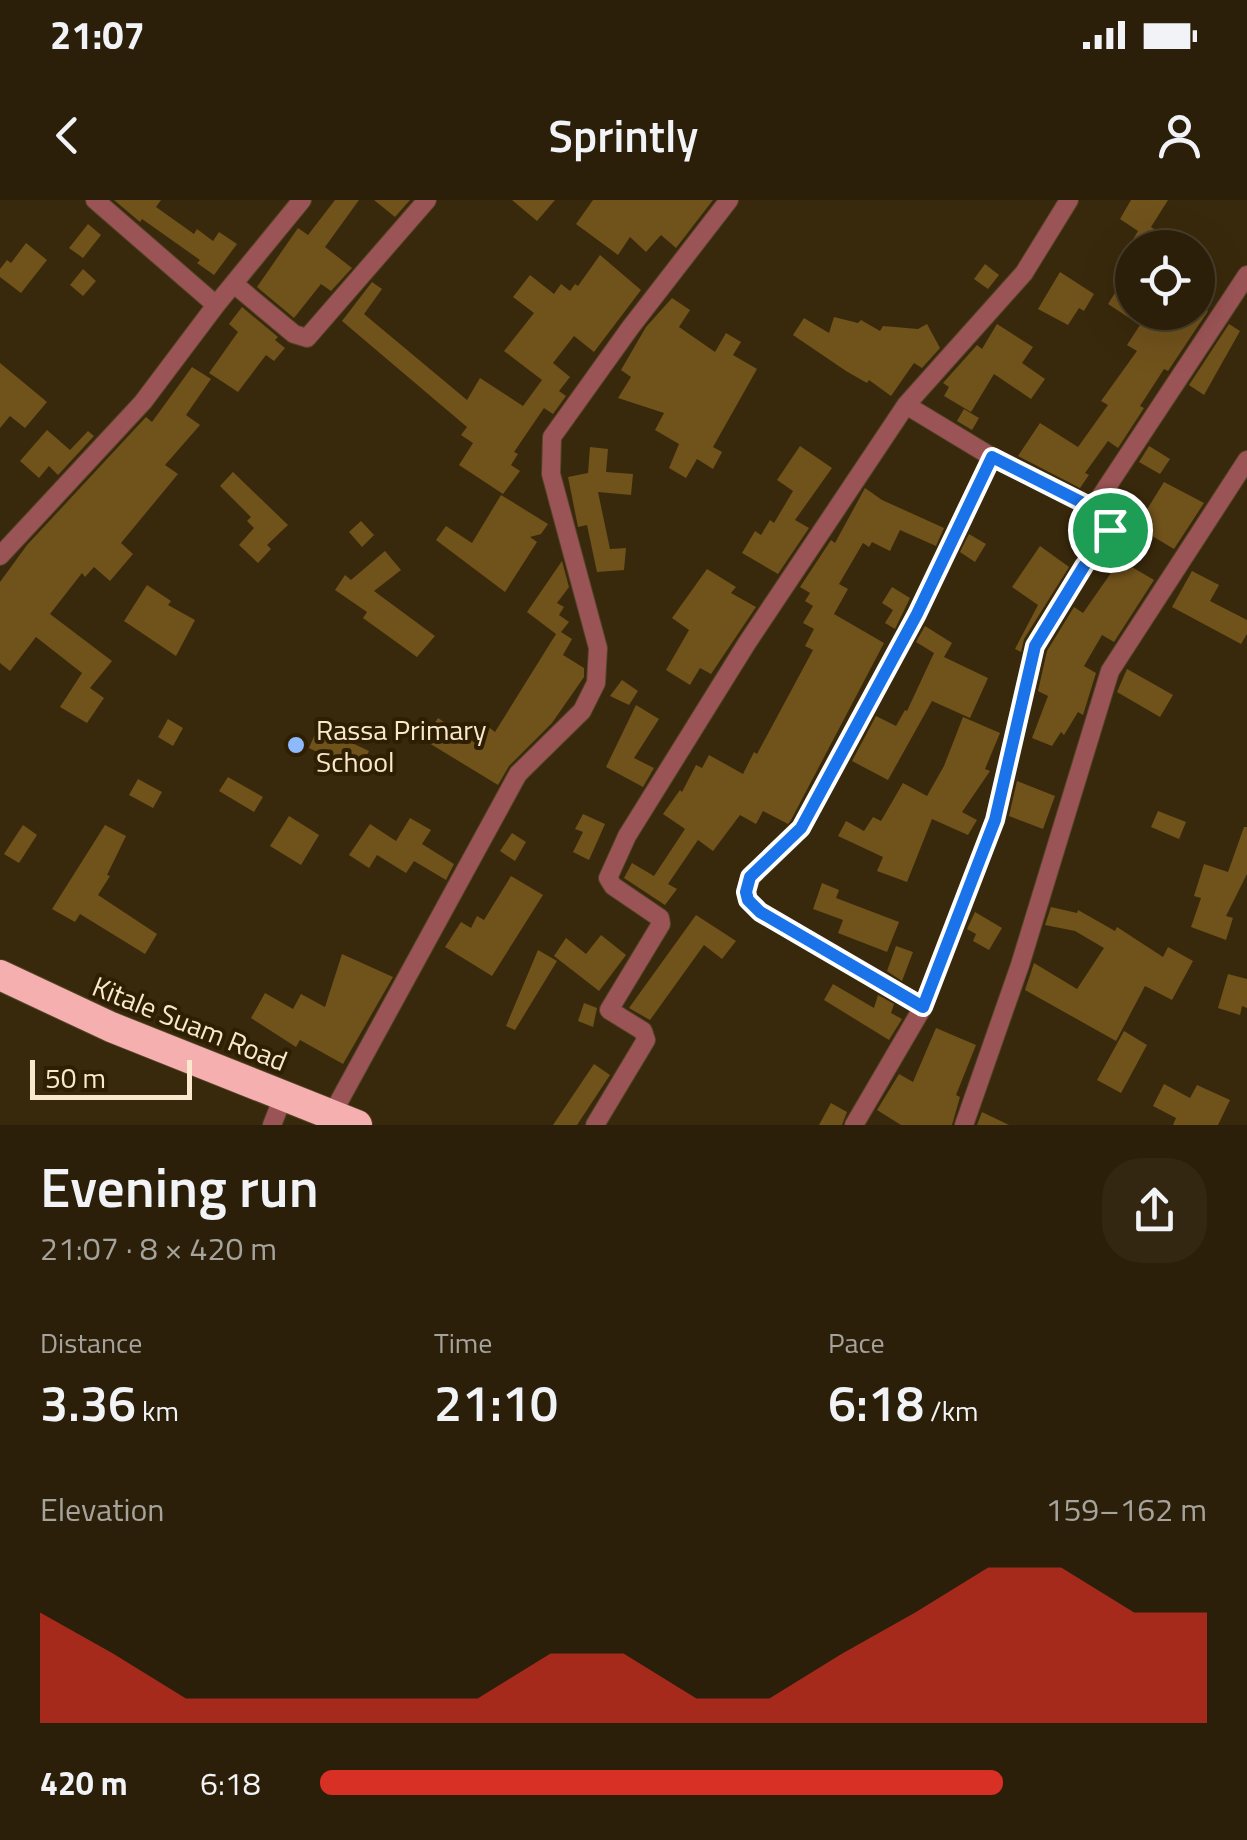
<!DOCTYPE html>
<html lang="en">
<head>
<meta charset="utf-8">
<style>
	:root { --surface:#2b1f09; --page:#332712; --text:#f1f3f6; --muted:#a6a29c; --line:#473d2a; --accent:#d93025 }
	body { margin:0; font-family:"Titillium Web",sans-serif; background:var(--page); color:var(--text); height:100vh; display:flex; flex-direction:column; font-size:38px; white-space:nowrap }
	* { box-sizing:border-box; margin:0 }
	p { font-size:32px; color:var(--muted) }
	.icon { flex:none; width:55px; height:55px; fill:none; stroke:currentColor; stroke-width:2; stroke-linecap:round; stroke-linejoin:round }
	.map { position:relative; height:925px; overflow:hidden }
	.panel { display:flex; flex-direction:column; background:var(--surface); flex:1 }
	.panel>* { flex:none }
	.tools { position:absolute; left:1115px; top:30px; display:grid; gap:20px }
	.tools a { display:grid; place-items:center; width:100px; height:100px; border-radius:50%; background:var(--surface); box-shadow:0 10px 40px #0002,0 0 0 2px var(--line); font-size:50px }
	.scale { position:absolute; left:30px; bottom:25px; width:162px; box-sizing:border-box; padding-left:10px; border:5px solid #f9e8cd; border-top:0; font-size:28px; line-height:35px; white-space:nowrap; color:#f9e8cd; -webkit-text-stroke:8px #2e1f03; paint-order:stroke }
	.pin { position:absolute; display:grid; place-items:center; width:85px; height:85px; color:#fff; margin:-42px; border:5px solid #fff; border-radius:50%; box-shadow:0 2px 10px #0007 }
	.round { display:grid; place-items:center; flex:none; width:105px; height:105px; border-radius:40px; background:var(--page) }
	.headline { display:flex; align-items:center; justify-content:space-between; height:170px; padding:0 40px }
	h1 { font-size:55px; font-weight:600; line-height:75px }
	.stats { display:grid; grid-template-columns:repeat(3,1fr); gap:15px; height:170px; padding:10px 40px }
	.stats div { display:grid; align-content:center }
	.stats b { font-size:50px; font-weight:600 }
	.stats small { font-size:28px; font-weight:400 }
	.stats p { font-size:28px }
	.chart { height:280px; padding:20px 40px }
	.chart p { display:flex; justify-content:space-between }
	.chart svg { width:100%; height:180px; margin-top:10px; fill:var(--accent); opacity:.7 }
	ul { padding:0 40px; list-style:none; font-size:32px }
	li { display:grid; grid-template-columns:160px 120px 1fr; align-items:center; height:75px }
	li i { height:25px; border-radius:12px; background:var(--accent) }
	.status { display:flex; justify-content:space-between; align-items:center; height:70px; padding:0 50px; background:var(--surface); direction:ltr }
	.status svg { height:28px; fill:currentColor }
	header { display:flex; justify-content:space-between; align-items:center; height:130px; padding:0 40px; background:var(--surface); font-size:45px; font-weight:600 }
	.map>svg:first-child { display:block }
</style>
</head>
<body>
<div class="status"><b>21:07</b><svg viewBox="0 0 49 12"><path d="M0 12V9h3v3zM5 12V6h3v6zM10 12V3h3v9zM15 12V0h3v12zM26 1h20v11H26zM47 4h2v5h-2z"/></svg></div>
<header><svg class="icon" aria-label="back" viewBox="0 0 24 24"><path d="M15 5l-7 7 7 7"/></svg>Sprintly<svg class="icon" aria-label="person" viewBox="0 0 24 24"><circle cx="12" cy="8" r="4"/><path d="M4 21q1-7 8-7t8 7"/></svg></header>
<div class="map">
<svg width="1247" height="925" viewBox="0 0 1247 925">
	<rect width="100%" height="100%" fill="#39290c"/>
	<path fill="#70521b" d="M 114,0 L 161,0 L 156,7 L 194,34 L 197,29 L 213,41 L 219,32 L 237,44 L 214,75 L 197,63 L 200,60 L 142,19 L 140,22 Z
		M 335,0 L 359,0 L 325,47 L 352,68 L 331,91 L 321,84 L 294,118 L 257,87 L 298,28 L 308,35 Z
		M 374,0 L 410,0 L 395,17 Z
		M 512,0 L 555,0 L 537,21 Z
		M 593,0 L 713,0 L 676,48 L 661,35 L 646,52 L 630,37 L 618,55 L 576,24 Z
		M 1131,0 L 1168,0 L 1151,27 L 1183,48 L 1128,48 L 1138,31 L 1120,19 Z
		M 88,24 L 101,35 L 83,58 L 69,48 Z
		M 26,43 L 47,60 L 21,93 L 0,77 L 0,69 L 7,60 L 11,63 Z
		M 600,55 L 641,90 L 594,152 L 574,136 L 553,163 L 570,177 L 559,191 L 566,196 L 553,214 L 544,208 L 514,252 L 518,254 L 511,265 L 520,271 L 503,294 L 459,265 L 473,243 L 461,235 L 467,227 L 342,121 L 372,82 L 382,89 L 364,114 L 467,200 L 480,178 L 523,206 L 542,180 L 504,151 L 534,113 L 513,97 L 530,75 L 554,94 L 561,84 L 570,91 L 575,84 L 578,86 Z
		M 985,64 L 999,75 L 988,89 L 974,79 Z
		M 1132,66 L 1132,112 L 1198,112 L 1198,105 L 1208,111 L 1168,171 L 1164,169 L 1140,206 L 1144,208 L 1118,248 L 1108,241 L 1085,273 L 1089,275 L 1080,288 L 1018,256 L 1040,223 L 1078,247 L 1108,205 L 1101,201 L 1137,151 L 1127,145 L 1140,125 L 1108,104 Z
		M 83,69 L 96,81 L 83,96 L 70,85 Z
		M 1060,72 L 1094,94 L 1084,111 L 1079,108 L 1068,125 L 1038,109 Z
		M 672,98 L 690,110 L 679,127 L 715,152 L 726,133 L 741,142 L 733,155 L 757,169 L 713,247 L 722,252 L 713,269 L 697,259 L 686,278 L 669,268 L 679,244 L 655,230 L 664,213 L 618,198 L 631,177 L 621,170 L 646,127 Z
		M 242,107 L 278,137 L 275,140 L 285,148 L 274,161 L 266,155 L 238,192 L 209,173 L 238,132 L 229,124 Z
		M 834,117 L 858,123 L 861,120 L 880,131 L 883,126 L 918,129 L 927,124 L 940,148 L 922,168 L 914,163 L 891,196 L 869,180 L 867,183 L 846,171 L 793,135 L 804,118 L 829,133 Z
		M 997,124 L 1033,147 L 1022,163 L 1045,179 L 1031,199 L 994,174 L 971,212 L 944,196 L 949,187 L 943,183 L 977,145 L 982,149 Z
		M 1229,124 L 1240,131 L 1204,195 L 1189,185 Z
		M 0,163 L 47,202 L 25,228 L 10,216 L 0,228 Z
		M 192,167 L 211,179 L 186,215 L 200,225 L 165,265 L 178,274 L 121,343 L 133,354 L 110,381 L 94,367 L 85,377 L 82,373 L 50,414 L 112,461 L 90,488 L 104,498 L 87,523 L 60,507 L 82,473 L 36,437 L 10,471 L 0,463 L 0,382 L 27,345 L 146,217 L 152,222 Z
		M 964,209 L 979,218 L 972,230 L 957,221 Z
		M 47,230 L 70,250 L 88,231 L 94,236 L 58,275 L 49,266 L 39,278 L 20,261 Z
		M 800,246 L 832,268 L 795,320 L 809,328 L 778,374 L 742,353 L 755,331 L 761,335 L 770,320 L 774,323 L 793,291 L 777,280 Z
		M 1149,246 L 1170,259 L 1160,274 L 1139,262 Z
		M 590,247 L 608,249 L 606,272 L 633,274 L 631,295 L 598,292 L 610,349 L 626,348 L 624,370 L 597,372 L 587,325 L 578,327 L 568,277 L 588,273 Z
		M 233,272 L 288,325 L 267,345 L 271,349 L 258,363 L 239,345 L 254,328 L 247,321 L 251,317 L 220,286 Z
		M 1164,282 L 1204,303 L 1174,349 L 1142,330 L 1147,322 L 1141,319 Z
		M 865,288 L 882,300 L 944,328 L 936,346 L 900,330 L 890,351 L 872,342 L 869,347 L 863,343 L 839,384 L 848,389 L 834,414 L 884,443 L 791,620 L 788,624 L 763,611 L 756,624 L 740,615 L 713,651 L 698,640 L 668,684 L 677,689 L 665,705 L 624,678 L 632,663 L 654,676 L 685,629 L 663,614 L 680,590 L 682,592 L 696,565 L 702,568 L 709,555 L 743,574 L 754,552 L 757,554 L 813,450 L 805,446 L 814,429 L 803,423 L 813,406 L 805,401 L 810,393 L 800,387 L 831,340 L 835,343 Z
		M 501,295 L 548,324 L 541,334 L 530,337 L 537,342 L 505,392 L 436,340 L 446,326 L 472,343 Z
		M 361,321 L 374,335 L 362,347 L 349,332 Z
		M 969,334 L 986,344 L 975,362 L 960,352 Z
		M 1040,346 L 1069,367 L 1024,439 L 1021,452 L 1015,449 L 1038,405 L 1012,387 Z
		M 385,351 L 401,370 L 374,391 L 435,436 L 417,457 L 363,418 L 367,412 L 335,390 L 345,375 L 351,380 Z
		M 1120,360 L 1154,380 L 1114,442 L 1102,435 L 1084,466 L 1096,473 L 1083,515 L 1078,512 L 1064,535 L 1061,532 L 1052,546 L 1032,538 L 1048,496 L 1038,491 L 1047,451 L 1074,407 L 1083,413 Z
		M 562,361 L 569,387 L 557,403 L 564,407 L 559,415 L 569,422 L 561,432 L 572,439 L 563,455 L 584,468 L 584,477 L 552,523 L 509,566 L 498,585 L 424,540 L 438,518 L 475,543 L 487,526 L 495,532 L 556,434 L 527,412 Z
		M 707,369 L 736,387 L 731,393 L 756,407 L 711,474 L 700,468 L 690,485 L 666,470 L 689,430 L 672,418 Z
		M 1192,371 L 1219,385 L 1210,401 L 1247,420 L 1247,434 L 1241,444 L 1172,407 Z
		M 147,385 L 171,401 L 168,405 L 195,420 L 176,456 L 124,421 Z
		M 892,387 L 910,398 L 895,429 L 885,423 L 893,410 L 882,403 Z
		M 925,426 L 952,443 L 944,457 L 988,478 L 970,518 L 932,501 L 888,580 L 852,561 L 876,516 L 896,526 L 905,510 L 907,511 L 934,453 L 916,442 Z
		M 1127,469 L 1173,495 L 1160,517 L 1117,492 Z
		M 622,480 L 638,491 L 629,505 L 610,496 Z
		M 636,505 L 659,519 L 634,558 L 654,568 L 643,587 L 606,567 Z
		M 963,517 L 1000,533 L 985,569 L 990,571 L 962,612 L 977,620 L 968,635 L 932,619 L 907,682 L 877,671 L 883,657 L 838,636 L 846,621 L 864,631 L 873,617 L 881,621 L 903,583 L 927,596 L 944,566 Z
		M 168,519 L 183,528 L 173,546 L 158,537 Z
		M 318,527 L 369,551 L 359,572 L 309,548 Z
		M 228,577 L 263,597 L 254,612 L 219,591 Z
		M 138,579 L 162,592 L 153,608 L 129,595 Z
		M 1017,581 L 1055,596 L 1043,629 L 1009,616 Z
		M 1158,611 L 1186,622 L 1179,639 L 1151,627 Z
		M 583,614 L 605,624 L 589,660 L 573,652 L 583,632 L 575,629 Z
		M 289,616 L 319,635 L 301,665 L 270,646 Z
		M 410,618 L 431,630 L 422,644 L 454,664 L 446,680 L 414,661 L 406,673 L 377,655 L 369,668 L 349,655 L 370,624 L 396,641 Z
		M 23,625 L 37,635 L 19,663 L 4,654 Z
		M 105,625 L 126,636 L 107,675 L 110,676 L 98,695 L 157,734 L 145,754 L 80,714 L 75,722 L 52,709 Z
		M 1244,627 L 1247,627 L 1247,674 L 1226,716 L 1233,718 L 1226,740 L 1191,727 L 1201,698 L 1194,696 L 1204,664 L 1228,672 Z
		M 512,633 L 526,642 L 515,661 L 500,651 Z
		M 511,676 L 543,695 L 492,776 L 445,747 L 461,722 L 471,728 L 477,716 L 484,720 Z
		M 822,683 L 839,690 L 836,698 L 899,722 L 887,752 L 838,733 L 843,720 L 813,709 Z
		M 1051,707 L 1077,713 L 1078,710 L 1115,731 L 1117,727 L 1163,757 L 1168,747 L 1193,761 L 1172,800 L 1145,786 L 1116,841 L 1025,790 L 1034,763 L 1077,789 L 1104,748 L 1075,731 L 1045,725 Z
		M 975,712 L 1002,728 L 989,750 L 973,741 L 976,734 L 967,729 Z
		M 696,715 L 736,741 L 722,759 L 704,745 L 650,820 L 629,808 Z
		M 601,735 L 626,755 L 599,791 L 554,756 L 566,738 L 586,754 Z
		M 896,746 L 913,752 L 902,781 L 887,771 Z
		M 538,750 L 557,761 L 515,830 L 506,826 Z
		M 342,754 L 393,777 L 343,864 L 300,840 L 296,847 L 251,818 L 265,793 L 293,809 L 301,794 L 325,807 Z
		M 1228,774 L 1247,779 L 1247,808 L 1242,806 L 1240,815 L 1218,808 Z
		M 833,784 L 874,808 L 878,795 L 894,804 L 891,813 L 902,819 L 889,840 L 824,800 Z
		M 584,803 L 597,808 L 593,827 L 578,821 Z
		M 936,828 L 976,845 L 956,895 L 960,897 L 952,925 L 901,925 L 877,910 L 899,874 L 913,882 Z
		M 1124,831 L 1147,845 L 1121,893 L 1097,880 Z
		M 594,864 L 610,875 L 577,925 L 553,925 Z
		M 1164,884 L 1190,898 L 1197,885 L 1230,900 L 1218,925 L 1173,925 L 1176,918 L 1153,906 Z
		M 831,903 L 847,912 L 842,925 L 819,925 Z
		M 982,912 L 1009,925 L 977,925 Z"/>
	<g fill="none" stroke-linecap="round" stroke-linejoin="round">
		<g stroke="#544427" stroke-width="20">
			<path id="street" d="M 95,0 L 216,105
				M 234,84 L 294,134 L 307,138 L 427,0
				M 906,205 L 992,257 L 1093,308
				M 0,356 L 143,202 L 216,105 L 302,0
				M 923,807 L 760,712 L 748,700 L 746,692 L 751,677 L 801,628 L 917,414 L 992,257
				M 331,916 L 518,574 L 582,511 L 596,483 L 598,448 L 551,274 L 552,237 L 630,128 L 729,0
				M 272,925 L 283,897
				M 595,925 L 646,840 L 643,831 L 609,810 L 661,724 L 660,718 L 613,686 L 608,678 L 627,636 L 747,443 L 906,205 L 1024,73 L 1069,0
				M 854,925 L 923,807 L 995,620 L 1035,446 L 1084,366 L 1110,330 L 1109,318 L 1093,308 L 1247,75
				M 964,925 L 1020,765 L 1110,471 L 1247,260"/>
		</g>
		<g stroke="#544427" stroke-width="32">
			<path id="highway" d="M 0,775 L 111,827 L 357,925"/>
		</g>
		<use href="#street" stroke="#9b5455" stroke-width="18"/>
		<use href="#highway" stroke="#f6afaf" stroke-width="30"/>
	</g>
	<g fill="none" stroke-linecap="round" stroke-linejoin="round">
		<g stroke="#fff" stroke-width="20">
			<path id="route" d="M 992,257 L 1105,314 L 1109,318 L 1110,330 L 1084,366 L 1035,446 L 995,620 L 923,807 L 760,712 L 748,700 L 746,692 L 750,677 L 801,628 L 917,414 Z"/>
		</g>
		<use href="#route" stroke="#1a73e8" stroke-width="12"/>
	</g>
	<circle fill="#8eb9fd" stroke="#2e1f03" stroke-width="4" cx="296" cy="545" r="10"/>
	<g text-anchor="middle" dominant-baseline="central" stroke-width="8" stroke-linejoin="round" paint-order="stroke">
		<g font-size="28" fill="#f9e8cd" stroke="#2e1f03" text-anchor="start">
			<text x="316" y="529">Rassa Primary<tspan x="316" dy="32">School</tspan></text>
		</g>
		<g font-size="28" fill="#f9e8cd" stroke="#2e1f03">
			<text transform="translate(190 823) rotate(22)">Kitale Suam Road</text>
		</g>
	</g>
</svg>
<div class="tools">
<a><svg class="icon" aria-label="locate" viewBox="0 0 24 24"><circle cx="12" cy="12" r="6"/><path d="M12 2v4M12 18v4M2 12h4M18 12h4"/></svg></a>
</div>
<div class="scale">50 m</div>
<div class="pin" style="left:1110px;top:330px;background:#1e9e55"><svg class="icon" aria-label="arrive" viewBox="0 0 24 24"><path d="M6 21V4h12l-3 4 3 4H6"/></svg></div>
</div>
<section class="panel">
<div class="headline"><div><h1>Evening run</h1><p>21:07 · 8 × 420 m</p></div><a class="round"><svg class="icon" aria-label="share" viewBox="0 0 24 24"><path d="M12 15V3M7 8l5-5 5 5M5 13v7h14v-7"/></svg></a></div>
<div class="stats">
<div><p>Distance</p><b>3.36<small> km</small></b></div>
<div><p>Time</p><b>21:10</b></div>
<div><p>Pace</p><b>6:18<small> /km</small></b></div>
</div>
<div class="chart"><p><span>Elevation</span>159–162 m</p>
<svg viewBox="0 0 160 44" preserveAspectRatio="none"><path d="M0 44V17L10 27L20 38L30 38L40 38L50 38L60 38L70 27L80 27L90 38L100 38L110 27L120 17L130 6L140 6L150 17L160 17V44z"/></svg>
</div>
<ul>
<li><b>420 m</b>6:18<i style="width:77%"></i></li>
</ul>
</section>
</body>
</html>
